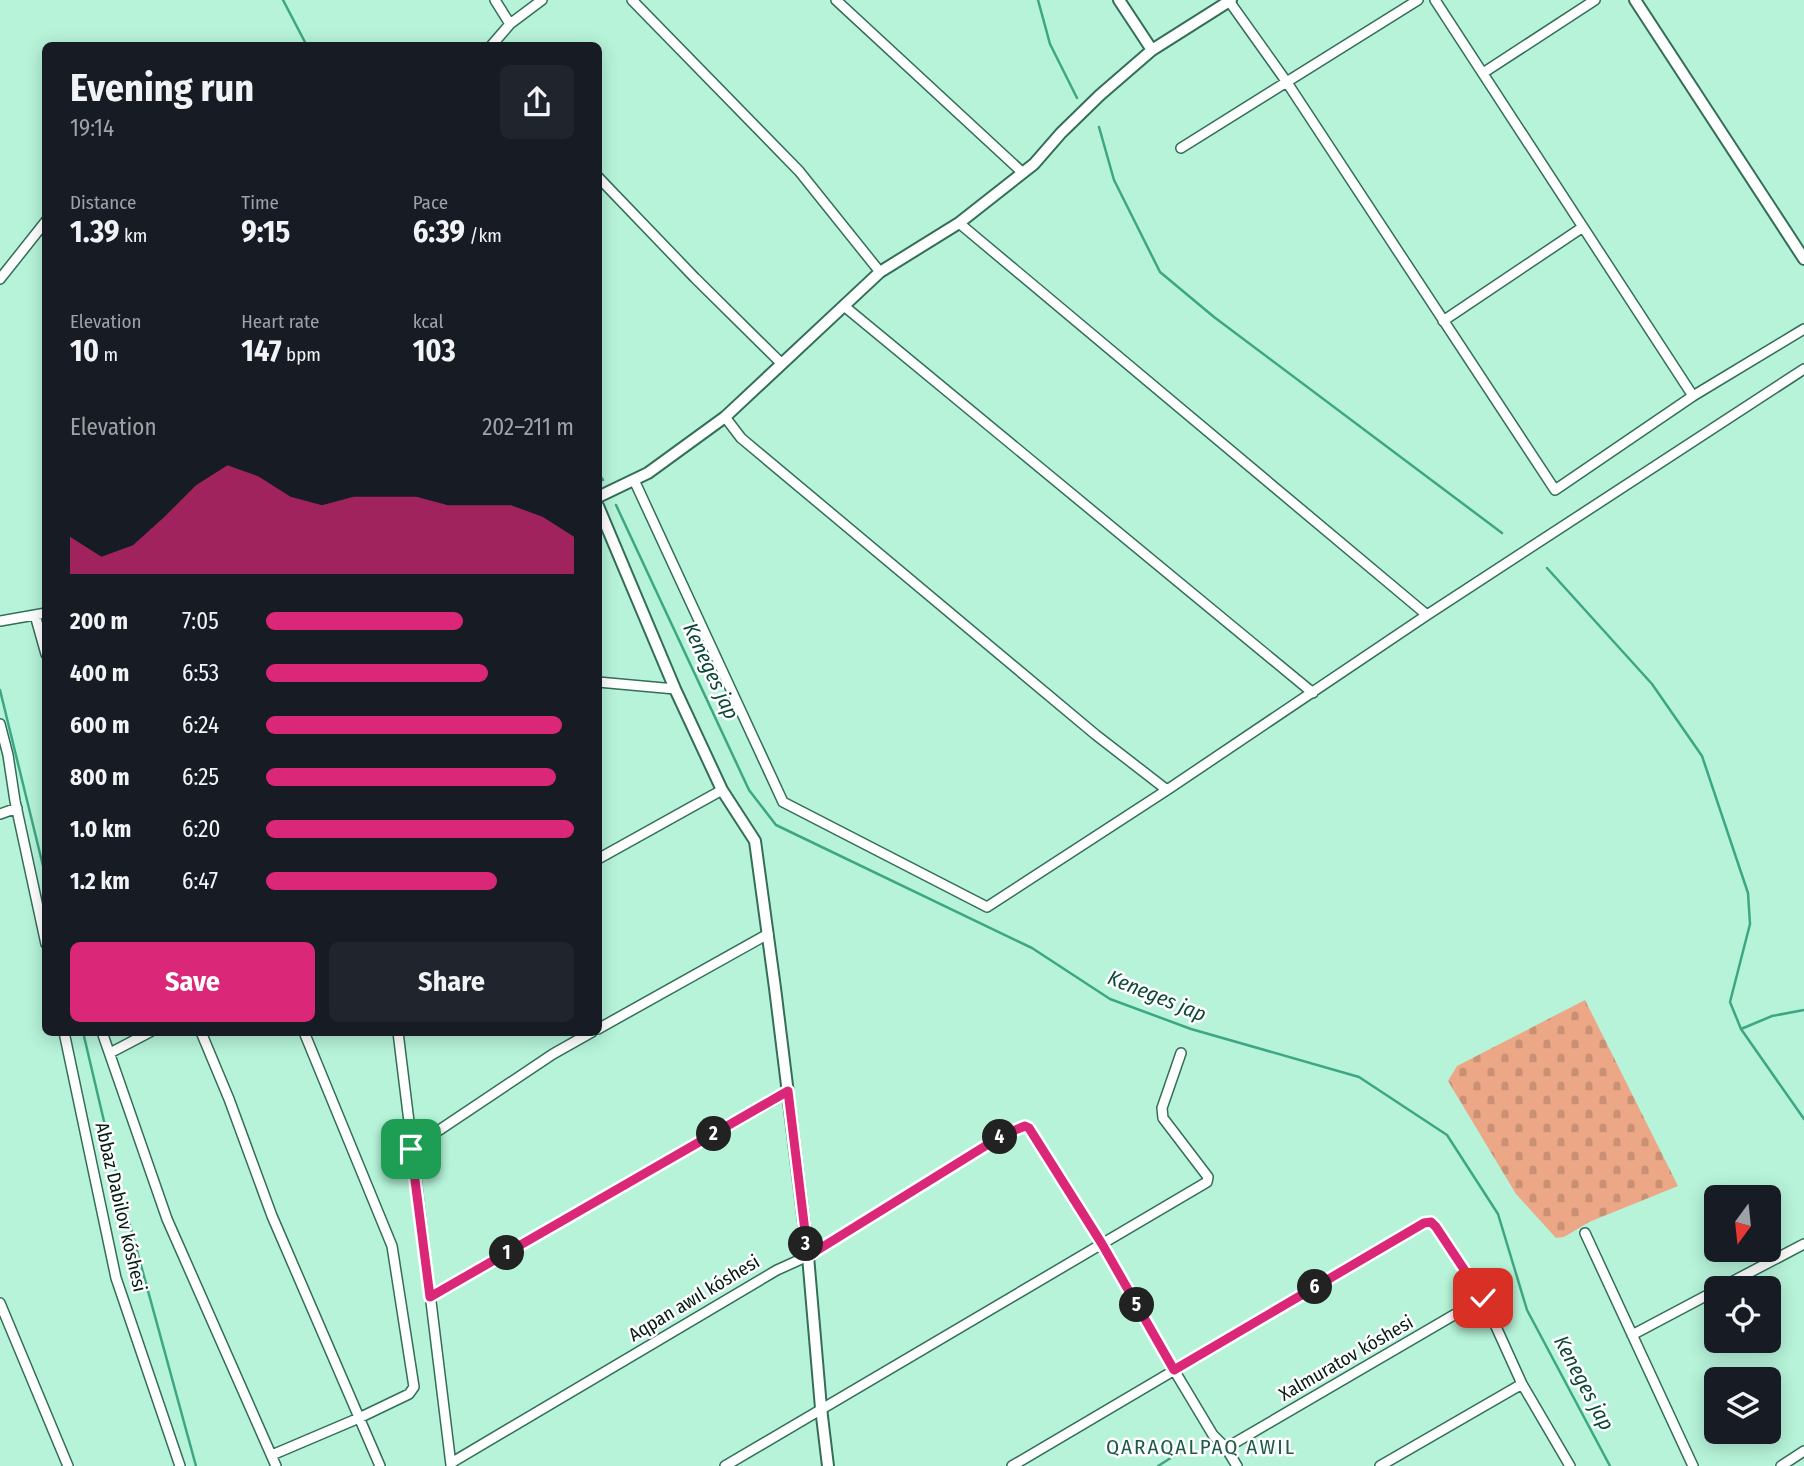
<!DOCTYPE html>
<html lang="en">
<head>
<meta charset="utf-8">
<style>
	:root { --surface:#171b24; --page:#20242c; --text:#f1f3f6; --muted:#9ea1a6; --accent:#db2777 }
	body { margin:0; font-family:"Fira Sans Condensed",sans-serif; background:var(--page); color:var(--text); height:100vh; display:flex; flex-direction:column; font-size:26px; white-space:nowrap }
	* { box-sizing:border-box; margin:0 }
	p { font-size:23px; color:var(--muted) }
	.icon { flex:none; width:38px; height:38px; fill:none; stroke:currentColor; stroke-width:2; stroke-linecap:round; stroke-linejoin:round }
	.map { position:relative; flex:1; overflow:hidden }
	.drawer { position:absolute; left:42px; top:42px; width:560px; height:994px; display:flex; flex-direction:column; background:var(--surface); border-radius:10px; box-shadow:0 4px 18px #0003 }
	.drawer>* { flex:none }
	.needle { width:46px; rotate:195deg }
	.buttons { position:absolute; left:1704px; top:1185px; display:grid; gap:14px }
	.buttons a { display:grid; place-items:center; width:77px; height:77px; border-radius:10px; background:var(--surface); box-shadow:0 4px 18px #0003; font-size:35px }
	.pin { position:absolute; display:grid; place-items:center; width:60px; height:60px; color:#fff; margin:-30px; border-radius:14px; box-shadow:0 4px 10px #0006 }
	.km { position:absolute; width:35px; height:35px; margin:-18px; border-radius:50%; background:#222; color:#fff; font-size:19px; line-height:35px; text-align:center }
	.round { display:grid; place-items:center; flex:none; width:74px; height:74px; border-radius:10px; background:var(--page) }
	.overview { display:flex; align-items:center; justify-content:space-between; height:119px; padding:0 28px }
	h1 { font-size:38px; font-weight:700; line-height:52px }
	.stats { display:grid; grid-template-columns:repeat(3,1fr); gap:10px; height:119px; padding:7px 28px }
	.stats div { display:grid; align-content:center }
	.stats b { font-size:30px; font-weight:700 }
	.stats small { font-size:19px; font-weight:400 }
	.stats p { font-size:19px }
	.chart { height:196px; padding:14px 28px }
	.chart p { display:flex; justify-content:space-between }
	.chart svg { width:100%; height:126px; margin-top:7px; fill:var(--accent); opacity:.7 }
	.action { display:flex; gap:14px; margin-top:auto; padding:14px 28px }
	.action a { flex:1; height:80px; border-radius:10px; background:var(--accent); color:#fff; font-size:28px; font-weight:700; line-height:80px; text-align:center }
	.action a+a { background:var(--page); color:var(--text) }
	ul { padding:0 28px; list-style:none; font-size:23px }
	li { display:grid; grid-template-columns:112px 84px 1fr; align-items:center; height:52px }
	li i { height:18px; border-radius:9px; background:var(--accent) }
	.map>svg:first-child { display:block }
</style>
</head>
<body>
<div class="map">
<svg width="1804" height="1466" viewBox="0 0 1804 1466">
	<defs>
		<pattern id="cemetery-stones" width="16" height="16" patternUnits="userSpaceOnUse" patternTransform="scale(1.75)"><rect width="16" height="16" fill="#eca886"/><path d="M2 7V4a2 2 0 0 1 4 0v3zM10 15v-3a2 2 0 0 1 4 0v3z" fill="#c99073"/></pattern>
	</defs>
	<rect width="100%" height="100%" fill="#b6f3d9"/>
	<path fill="url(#cemetery-stones)" d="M 1585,1000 L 1678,1186 L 1589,1222 L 1564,1237 L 1556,1238 L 1516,1194 L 1448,1081 L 1457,1066 Z"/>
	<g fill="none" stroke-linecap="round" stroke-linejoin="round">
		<path stroke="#3da783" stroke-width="2.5" d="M 283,0 L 307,46
			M 1038,0 L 1050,44 L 1077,98
			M 1099,127 L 1114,180 L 1160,272 L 1214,317 L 1502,533
			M 598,473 L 603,480
			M 616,505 L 749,790 L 776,825 L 1032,948 L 1110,999 L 1191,1029 L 1359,1077 L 1447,1135 L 1498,1214 L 1527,1310 L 1610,1466
			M 1547,568 L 1652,684 L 1702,756 L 1748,893 L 1750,924 L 1730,1002 L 1741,1029 L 1804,1119
			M 0,690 L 46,878
			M 1741,1029 L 1772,1016 L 1804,1010
			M 83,1032 L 119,1185 L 196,1466
			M 1158,1466 L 1185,1449"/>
		<g stroke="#336e59" stroke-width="12">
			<path id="minor" d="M 495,0 L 510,24
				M 632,0 L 799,171 L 880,272
				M 836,0 L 1023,173
				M 1435,0 L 1693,396
				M 1229,1 L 1286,81 L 1555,490 L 1693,396 L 1804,329
				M 491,46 L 510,24 L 542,0
				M 1483,73 L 1595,0
				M 1181,148 L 1418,0
				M 598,177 L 695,278 L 782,364
				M 959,223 L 1427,615
				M 0,279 L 46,221
				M 844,306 L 1313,693
				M 1443,321 L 1583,227
				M 725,417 L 741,438 L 1096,735 L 1167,790
				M 634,480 L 783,802 L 987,907 L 1167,790 L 1427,615 L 1804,369
				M 35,615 L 46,654
				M 0,621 L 46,613
				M 598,682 L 675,689
				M 0,724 L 8,755 L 15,801 L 46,944
				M 0,814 L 17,808
				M 598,859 L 722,790
				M 598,1029 L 768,934
				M 64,1032 L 116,1278 L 180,1466
				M 102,1032 L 167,1219 L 276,1466
				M 201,1032 L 229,1099 L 272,1216 L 380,1466
				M 398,1032 L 451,1465
				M 110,1053 L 150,1032
				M 411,1149 L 553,1054 L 592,1032
				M 1585,1233 L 1693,1466
				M 1720,1288 L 1804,1244
				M 430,1297 L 788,1092
				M 0,1303 L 68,1466
				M 1632,1335 L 1717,1290
				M 1226,1448 L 1483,1298
				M 272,1455 L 359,1418 L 409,1394 L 414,1387 L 392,1246 L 304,1032
				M 451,1463 L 777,1270 L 808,1256 L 1003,1135 L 1025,1126 L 1029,1128 L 1102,1244 L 1174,1370 L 1213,1435 L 1226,1448 L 1237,1466
				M 725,1466 L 1207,1182 L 1208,1177 L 1163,1118 L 1162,1108 L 1181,1053
				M 1012,1466 L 1424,1223 L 1431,1222 L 1436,1227 L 1483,1298 L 1522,1384 L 1570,1466
				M 1380,1466 L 1522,1384
				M 1781,1466 L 1804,1451"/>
		</g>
		<g stroke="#336e59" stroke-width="14">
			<path id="tertiary" d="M 1119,0 L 1152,50
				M 1635,0 L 1804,259
				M 598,497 L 648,473 L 725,417 L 880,272 L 959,223 L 1034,164 L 1061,133 L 1100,95 L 1152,50 L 1231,0
				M 598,506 L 675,689 L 722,790 L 755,841 L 775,988 L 808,1256 L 821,1408 L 828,1466"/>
		</g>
		<use href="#minor" stroke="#fff" stroke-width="9"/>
		<use href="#tertiary" stroke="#fff" stroke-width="10"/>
	</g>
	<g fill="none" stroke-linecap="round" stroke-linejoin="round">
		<g stroke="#fff" stroke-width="14">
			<path id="route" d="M 411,1149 L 430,1297 L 788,1091 L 808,1256 L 1003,1135 L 1025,1126 L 1029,1128 L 1102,1244 L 1174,1370 L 1424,1223 L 1431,1222 L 1436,1227 L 1483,1298"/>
		</g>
		<use href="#route" stroke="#db2777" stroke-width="9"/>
	</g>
	<g text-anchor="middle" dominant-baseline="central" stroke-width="5" stroke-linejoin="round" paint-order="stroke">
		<g font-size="19" fill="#051e15" stroke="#fff">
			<text transform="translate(121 1207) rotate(77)">Abbaz Dabilov kóshesi</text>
			<text transform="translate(694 1298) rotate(-31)">Aqpan awıl kóshesi</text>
			<text transform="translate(1346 1358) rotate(-30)">Xalmuratov kóshesi</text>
		</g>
		<g font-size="21" font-style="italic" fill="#0c4836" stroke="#fff">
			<text transform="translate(711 671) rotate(65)">Keneges jap</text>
			<text transform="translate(1157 996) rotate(22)">Keneges jap</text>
			<text transform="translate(1584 1383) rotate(62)">Keneges jap</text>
		</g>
		<g font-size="21" letter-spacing="2" fill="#205b47" stroke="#fff">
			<text x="1201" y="1447">QARAQALPAQ AWIL</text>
		</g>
	</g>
</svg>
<div class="buttons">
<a><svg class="needle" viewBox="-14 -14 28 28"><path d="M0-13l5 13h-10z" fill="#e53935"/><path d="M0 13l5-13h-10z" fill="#9ea1a6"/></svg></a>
<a><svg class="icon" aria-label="locate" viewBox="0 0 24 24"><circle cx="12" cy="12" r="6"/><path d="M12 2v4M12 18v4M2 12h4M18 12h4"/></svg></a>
<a><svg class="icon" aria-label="layers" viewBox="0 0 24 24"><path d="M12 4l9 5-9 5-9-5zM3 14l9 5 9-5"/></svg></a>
</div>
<div class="pin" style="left:411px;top:1149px;background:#1e9e55"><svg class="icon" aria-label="arrive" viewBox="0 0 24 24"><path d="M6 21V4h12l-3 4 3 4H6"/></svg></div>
<div class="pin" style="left:1483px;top:1298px;background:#d93025"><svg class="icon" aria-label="check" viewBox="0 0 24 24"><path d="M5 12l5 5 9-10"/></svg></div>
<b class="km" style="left:507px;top:1253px">1</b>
<b class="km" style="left:714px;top:1134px">2</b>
<b class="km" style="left:806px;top:1244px">3</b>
<b class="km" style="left:1000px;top:1137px">4</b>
<b class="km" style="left:1137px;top:1305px">5</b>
<b class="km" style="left:1315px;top:1287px">6</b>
<section class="drawer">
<div class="overview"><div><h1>Evening run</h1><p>19:14</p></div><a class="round"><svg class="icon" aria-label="share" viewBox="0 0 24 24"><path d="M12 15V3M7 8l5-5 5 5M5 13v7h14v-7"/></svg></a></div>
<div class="stats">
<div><p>Distance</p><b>1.39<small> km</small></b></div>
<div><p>Time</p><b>9:15</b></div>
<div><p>Pace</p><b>6:39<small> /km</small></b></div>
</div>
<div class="stats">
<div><p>Elevation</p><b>10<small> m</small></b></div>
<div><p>Heart rate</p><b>147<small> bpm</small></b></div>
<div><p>kcal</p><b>103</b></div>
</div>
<div class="chart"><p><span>Elevation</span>202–211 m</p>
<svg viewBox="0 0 160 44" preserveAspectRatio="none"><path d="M0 44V31L10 38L20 34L30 24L40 13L50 6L60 10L70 17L80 20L90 17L100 17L110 17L120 20L130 20L140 20L150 24L160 31V44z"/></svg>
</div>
<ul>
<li><b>200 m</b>7:05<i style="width:64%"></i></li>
<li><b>400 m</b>6:53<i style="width:72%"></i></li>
<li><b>600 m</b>6:24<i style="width:96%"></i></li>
<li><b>800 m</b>6:25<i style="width:94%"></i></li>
<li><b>1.0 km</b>6:20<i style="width:100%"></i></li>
<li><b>1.2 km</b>6:47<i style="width:75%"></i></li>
</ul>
<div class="action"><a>Save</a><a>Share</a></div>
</section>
</div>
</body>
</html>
